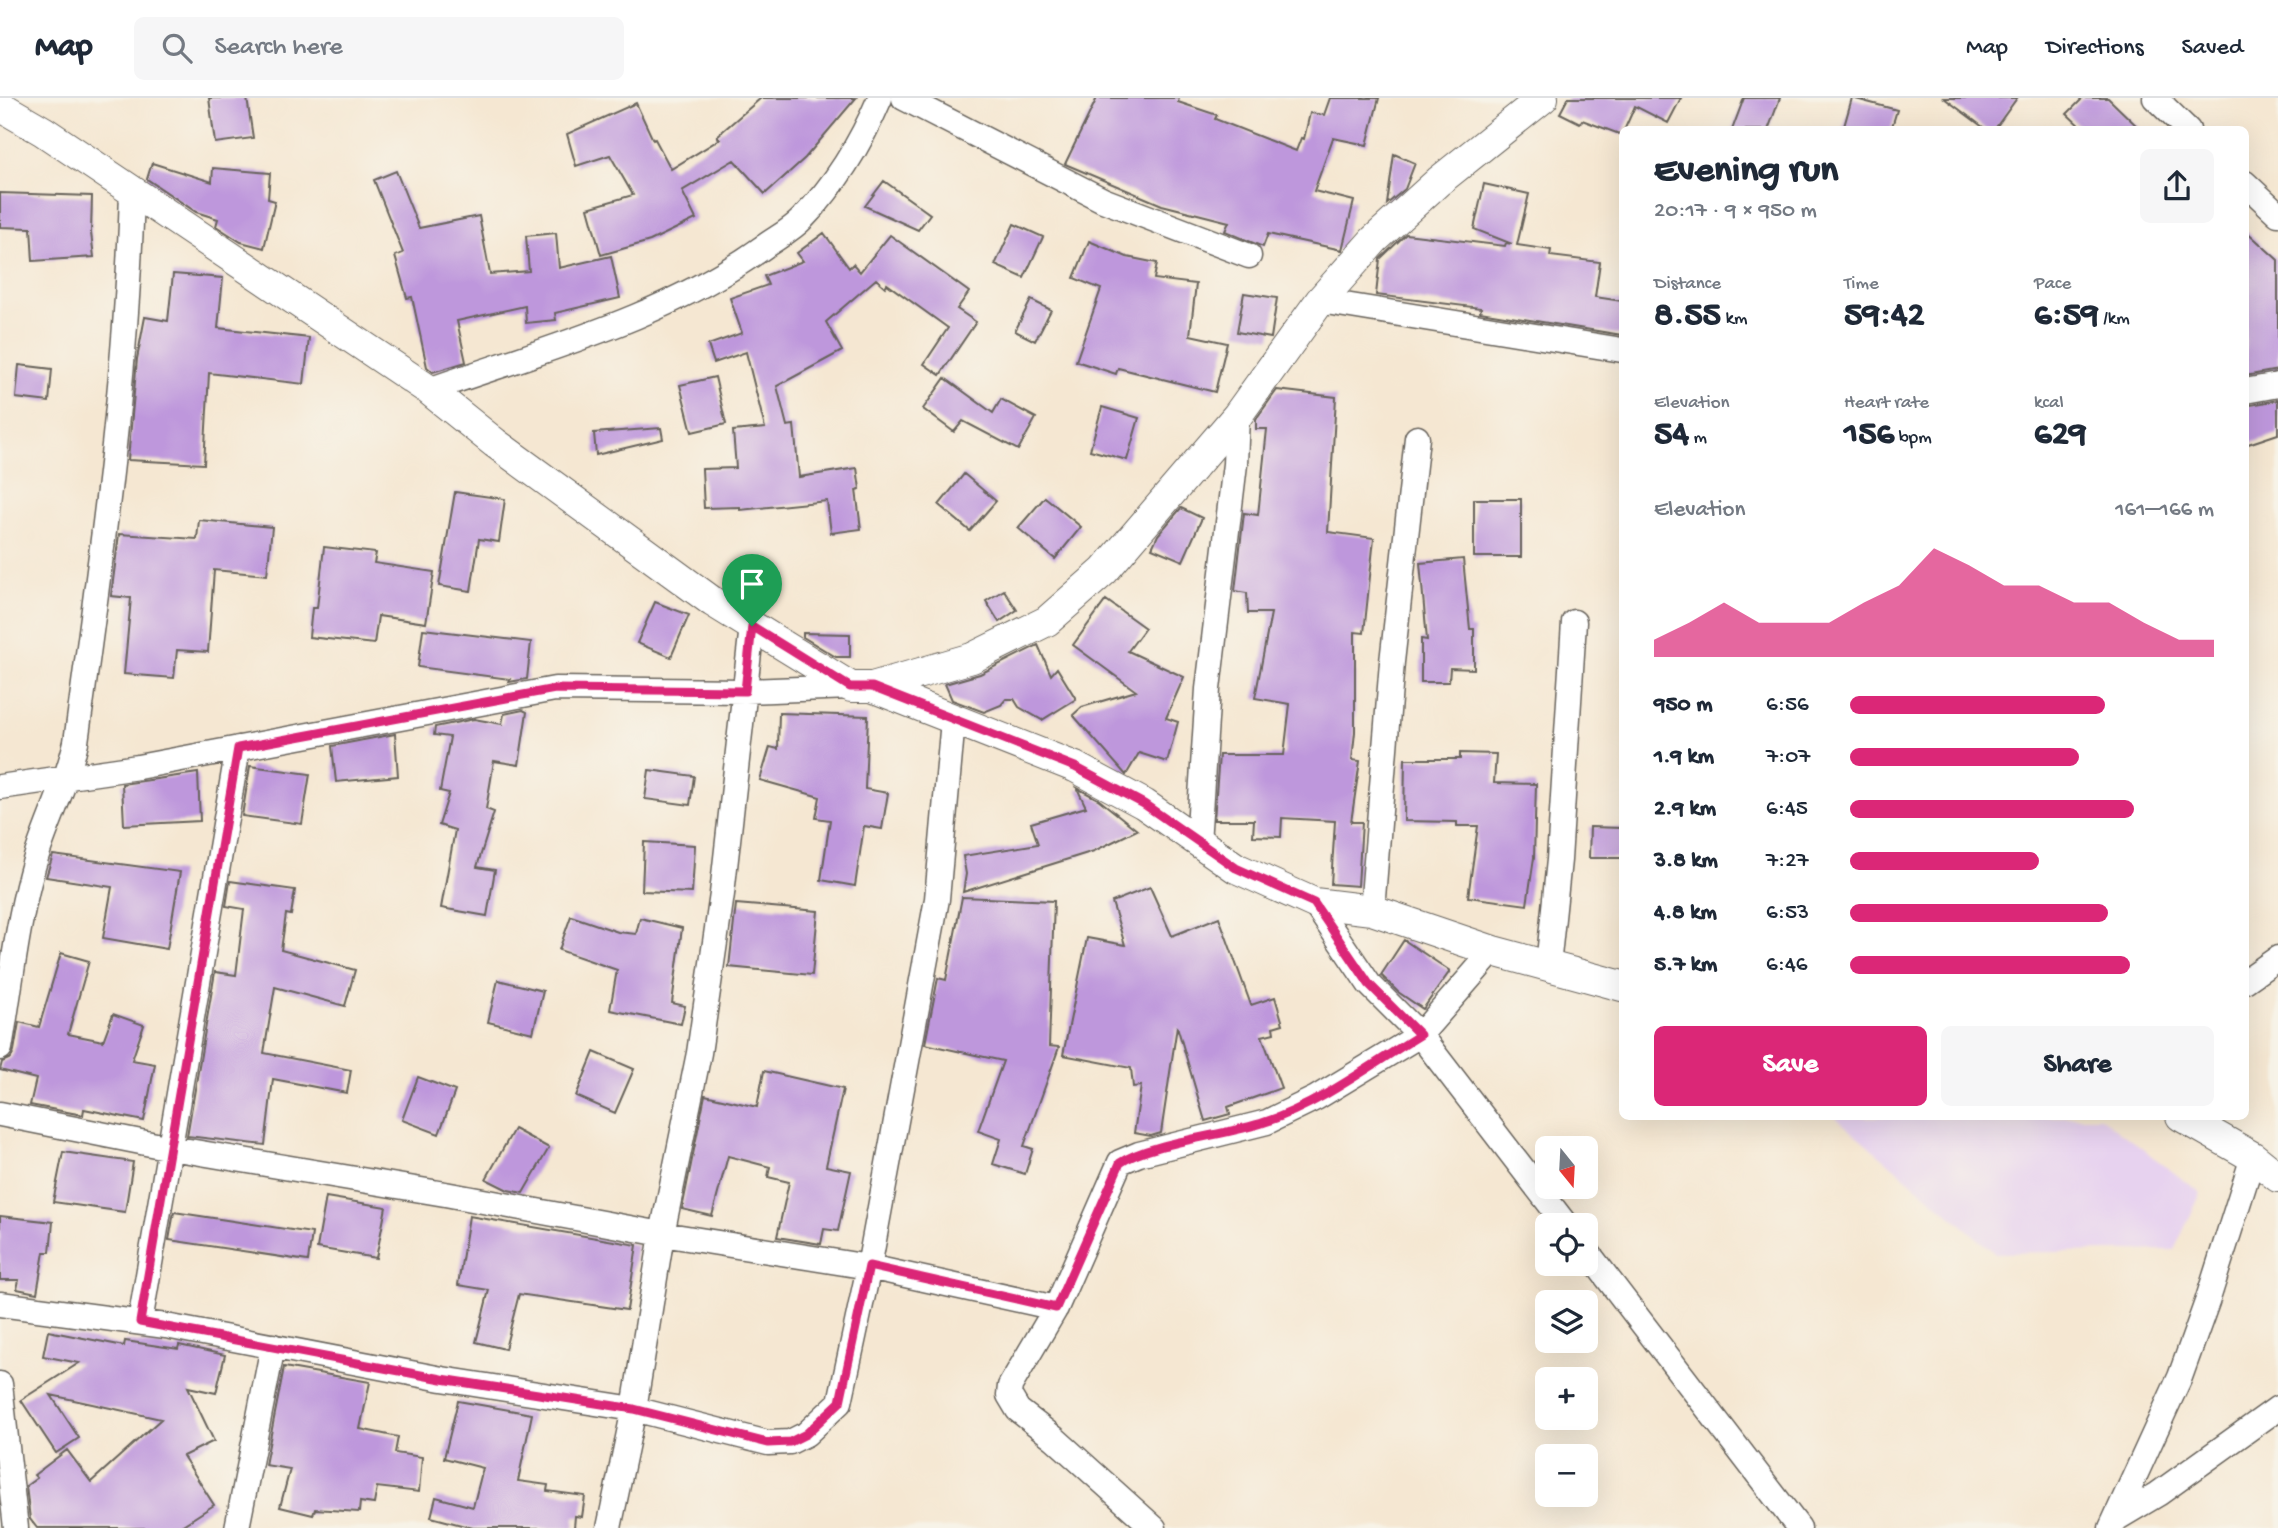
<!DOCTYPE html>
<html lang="en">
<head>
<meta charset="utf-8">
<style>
	:root { --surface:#fff; --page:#f6f6f7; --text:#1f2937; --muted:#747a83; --line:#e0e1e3; --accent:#db2777 }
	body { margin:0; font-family:"Gochi Hand",sans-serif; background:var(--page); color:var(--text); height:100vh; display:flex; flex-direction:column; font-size:26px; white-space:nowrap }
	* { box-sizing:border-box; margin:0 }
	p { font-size:23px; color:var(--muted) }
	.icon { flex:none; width:38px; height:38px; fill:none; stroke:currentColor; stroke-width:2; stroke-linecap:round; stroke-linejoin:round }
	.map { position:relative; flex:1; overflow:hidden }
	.drawer { position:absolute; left:1619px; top:28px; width:630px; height:994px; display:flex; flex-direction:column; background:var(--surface); border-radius:10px; box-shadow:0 7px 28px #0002 }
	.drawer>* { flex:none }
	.needle { width:46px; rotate:162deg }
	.buttons { position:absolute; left:1535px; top:1038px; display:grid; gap:14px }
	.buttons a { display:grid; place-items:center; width:63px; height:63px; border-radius:10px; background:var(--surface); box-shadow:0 7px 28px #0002; font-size:35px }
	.pin { position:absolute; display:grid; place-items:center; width:60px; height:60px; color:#fff; margin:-72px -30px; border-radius:50% 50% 50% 0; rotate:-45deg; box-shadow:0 0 7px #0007 }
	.pin .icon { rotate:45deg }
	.round { display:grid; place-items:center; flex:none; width:74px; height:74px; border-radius:10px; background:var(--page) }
	.overview { display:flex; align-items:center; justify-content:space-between; height:119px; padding:0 35px }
	h1 { font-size:38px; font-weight:700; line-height:52px }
	.figures { display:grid; grid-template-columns:repeat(3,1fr); gap:10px; height:119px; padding:7px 35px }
	.figures div { display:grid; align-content:center }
	.figures b { font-size:35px; font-weight:700 }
	.figures small { font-size:19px; font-weight:400 }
	.figures p { font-size:19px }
	.chart { height:196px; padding:14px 35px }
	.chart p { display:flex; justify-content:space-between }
	.chart svg { width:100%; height:126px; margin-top:7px; fill:var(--accent); opacity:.7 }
	.action { display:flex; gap:14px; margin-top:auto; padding:14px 35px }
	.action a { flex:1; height:80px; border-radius:10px; background:var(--accent); color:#fff; font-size:28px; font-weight:700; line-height:80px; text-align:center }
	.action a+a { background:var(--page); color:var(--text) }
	ul { padding:0 35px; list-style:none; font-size:23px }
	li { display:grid; grid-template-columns:112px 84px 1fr; align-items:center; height:52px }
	li i { height:18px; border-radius:9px; background:var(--accent) }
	header { display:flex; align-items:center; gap:42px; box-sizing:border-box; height:98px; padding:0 35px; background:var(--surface); border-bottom:2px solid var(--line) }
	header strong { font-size:33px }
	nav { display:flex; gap:38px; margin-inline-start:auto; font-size:24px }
	.search { width:490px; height:63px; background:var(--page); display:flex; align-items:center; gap:18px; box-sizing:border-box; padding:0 24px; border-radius:10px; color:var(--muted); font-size:26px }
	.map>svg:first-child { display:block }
</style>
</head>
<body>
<header>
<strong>Map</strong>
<div class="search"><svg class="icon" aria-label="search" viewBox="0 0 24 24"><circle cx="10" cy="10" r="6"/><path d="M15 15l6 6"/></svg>Search here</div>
<nav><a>Map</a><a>Directions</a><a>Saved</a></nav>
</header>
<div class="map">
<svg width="2278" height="1430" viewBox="0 0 2278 1430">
	<rect width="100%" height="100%" fill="#f7f3e8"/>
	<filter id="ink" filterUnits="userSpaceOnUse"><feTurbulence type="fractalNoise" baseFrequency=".0143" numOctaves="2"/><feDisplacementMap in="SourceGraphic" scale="14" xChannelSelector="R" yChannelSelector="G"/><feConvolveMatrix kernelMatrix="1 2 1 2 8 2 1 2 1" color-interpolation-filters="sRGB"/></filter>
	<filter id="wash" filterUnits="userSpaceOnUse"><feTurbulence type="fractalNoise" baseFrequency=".00686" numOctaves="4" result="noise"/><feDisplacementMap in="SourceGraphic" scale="28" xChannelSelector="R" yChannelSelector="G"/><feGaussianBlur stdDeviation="1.57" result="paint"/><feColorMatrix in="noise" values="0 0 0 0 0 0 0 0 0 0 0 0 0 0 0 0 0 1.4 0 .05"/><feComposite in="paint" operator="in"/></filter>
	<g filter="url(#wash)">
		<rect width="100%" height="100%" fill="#f5e7d2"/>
		<path fill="#e7d2ef" d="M 1835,1019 L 2100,1019 L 2201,1095 L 2174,1152 L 1995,1155 Z"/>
		<g id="blocks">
			<path fill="#be97dc" d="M 209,0 L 247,0 L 253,40 L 215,45 Z
				M 761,0 L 856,0 L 805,60 L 765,96 L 734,62 L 682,93 L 696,121 L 650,143 L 601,157 L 588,110 L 633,97 L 610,57 L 576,68 L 567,36 L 636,5 L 653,42 L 655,41 L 671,71 L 720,41 L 717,38 Z
				M 1097,0 L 1179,0 L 1178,4 L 1217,17 L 1215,21 L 1296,53 L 1301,40 L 1304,41 L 1310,15 L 1324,17 L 1330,0 L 1379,0 L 1367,47 L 1333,40 L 1314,93 L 1354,103 L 1342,152 L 1268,136 L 1263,149 L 1225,133 L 1229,124 L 1162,107 L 1065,66 Z
				M 1568,0 L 1681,0 L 1668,25 L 1635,8 L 1622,37 L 1582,22 L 1580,25 L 1560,15 Z
				M 1744,0 L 1780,0 L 1768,32 L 1732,32 Z
				M 1852,0 L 1897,12 L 1891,32 L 1843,32 Z
				M 1944,0 L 2017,0 L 1994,32 L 1987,32 Z
				M 2083,0 L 2108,0 L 2141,32 L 2084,32 L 2067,16 Z
				M 1394,56 L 1415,65 L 1405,91 L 1387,106 Z
				M 152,65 L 212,84 L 213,70 L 270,75 L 268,101 L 275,103 L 264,150 L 241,144 L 216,128 L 218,121 L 196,114 L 147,81 Z
				M 396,73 L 419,130 L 479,118 L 490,176 L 529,173 L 526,138 L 556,135 L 559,170 L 611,158 L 620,200 L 555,215 L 556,222 L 526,225 L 525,208 L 457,223 L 466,264 L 433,274 L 427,269 L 412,199 L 407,200 L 395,158 L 403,155 L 374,82 Z
				M 884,83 L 930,116 L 918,132 L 865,108 Z
				M 1484,86 L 1529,96 L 1517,147 L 1551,152 L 1550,158 L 1600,164 L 1595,199 L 1622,203 L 1622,237 L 1480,214 L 1481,210 L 1376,197 L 1380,161 L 1406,136 L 1505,148 L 1506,145 L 1512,146 L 1474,131 Z
				M 0,95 L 92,98 L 91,135 L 94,159 L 33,163 L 31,130 L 0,129 Z
				M 1014,126 L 1043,139 L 1024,180 L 995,167 Z
				M 2245,132 L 2278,162 L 2278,272 L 2245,278 Z
				M 824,135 L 849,170 L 853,166 L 860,174 L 890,137 L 969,194 L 957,211 L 976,224 L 940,277 L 924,266 L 948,230 L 887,186 L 885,189 L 876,181 L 826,224 L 842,253 L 777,288 L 787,328 L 794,327 L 799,379 L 857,370 L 860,391 L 856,392 L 861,431 L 831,435 L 827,403 L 740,412 L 740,409 L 704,410 L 702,371 L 736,370 L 733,333 L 765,330 L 746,254 L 714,265 L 708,247 L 742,235 L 730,200 L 768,187 L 764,178 L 803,163 L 797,155 Z
				M 1089,143 L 1127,159 L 1157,165 L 1154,181 L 1196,186 L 1190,237 L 1227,245 L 1215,294 L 1118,270 L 1116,276 L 1076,263 L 1101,191 L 1074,180 Z
				M 173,176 L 223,180 L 218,230 L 309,240 L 304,286 L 209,275 L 204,366 L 128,362 L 137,261 L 145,219 L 168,223 Z
				M 1244,195 L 1277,200 L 1271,240 L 1237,234 Z
				M 1031,202 L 1051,212 L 1035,243 L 1015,233 Z
				M 19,267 L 52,271 L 49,304 L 16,300 Z
				M 715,279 L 726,326 L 692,334 L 680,287 Z
				M 945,280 L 993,315 L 1001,301 L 1036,320 L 1018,352 L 963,323 L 954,334 L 923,311 Z
				M 1277,292 L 1336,299 L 1328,434 L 1374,440 L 1364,535 L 1355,534 L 1355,634 L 1352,662 L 1360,663 L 1351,724 L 1362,724 L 1358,788 L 1331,786 L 1335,723 L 1282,720 L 1281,739 L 1253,738 L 1254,722 L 1214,722 L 1219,657 L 1284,657 L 1290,606 L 1255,600 L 1271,515 L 1248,515 L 1247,495 L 1235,493 L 1244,415 L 1258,417 L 1267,331 L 1256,331 L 1256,321 Z
				M 2278,302 L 2278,336 L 2245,347 L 2245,308 Z
				M 1102,309 L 1139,320 L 1127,362 L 1090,352 Z
				M 661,330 L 663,341 L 596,357 L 594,335 Z
				M 964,376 L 996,403 L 970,433 L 939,407 Z
				M 455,394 L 505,401 L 499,444 L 479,441 L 471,493 L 439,488 Z
				M 1045,399 L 1081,429 L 1055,461 L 1018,430 Z
				M 1474,401 L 1521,401 L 1521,459 L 1474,459 Z
				M 1181,410 L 1202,420 L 1183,463 L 1152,450 L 1158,437 Z
				M 199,422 L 272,429 L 267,477 L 214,472 L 208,554 L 177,552 L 174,580 L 124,576 L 131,500 L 111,498 L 119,436 L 197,441 Z
				M 324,449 L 376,455 L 374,465 L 434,474 L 426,525 L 378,518 L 374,546 L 309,539 L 312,510 L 317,510 Z
				M 1463,461 L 1470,531 L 1474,531 L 1474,571 L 1450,570 L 1449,584 L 1421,584 L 1421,541 L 1427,542 L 1420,465 Z
				M 734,470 L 758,475 L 751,501 L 728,493 Z
				M 1004,492 L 1017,512 L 999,524 L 986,503 Z
				M 1106,502 L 1145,530 L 1128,553 L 1184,579 L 1166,620 L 1178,624 L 1167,664 L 1139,655 L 1126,677 L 1073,617 L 1082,609 L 1136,593 L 1073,547 Z
				M 655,504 L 689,517 L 671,559 L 637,545 Z
				M 423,531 L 531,544 L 527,581 L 509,584 L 510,581 L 418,569 Z
				M 803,535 L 850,536 L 850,559 L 836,559 L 803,539 Z
				M 1038,547 L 1051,577 L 1057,570 L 1076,601 L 1042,622 L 1019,609 L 1014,601 L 1006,601 L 1001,607 L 984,614 L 952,602 L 945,586 L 980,576 Z
				M 523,612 L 527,614 L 519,667 L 494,663 L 486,711 L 494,714 L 477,769 L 495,772 L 487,818 L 441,810 L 455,732 L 439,727 L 449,695 L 440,693 L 450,639 L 434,637 L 435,629 L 474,621 L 502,626 L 504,616 Z
				M 779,615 L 868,618 L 865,691 L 888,695 L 882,731 L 864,728 L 855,788 L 821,782 L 830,722 L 816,720 L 820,699 L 760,682 L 770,649 L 778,651 Z
				M 395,636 L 398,678 L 336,684 L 332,648 Z
				M 1460,655 L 1496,656 L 1494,685 L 1536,686 L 1534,760 L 1527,807 L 1468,799 L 1478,728 L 1457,728 L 1457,724 L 1404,723 L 1405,661 L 1460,661 Z
				M 250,668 L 310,676 L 302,726 L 242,718 Z
				M 649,672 L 694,678 L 690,707 L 645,701 Z
				M 198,675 L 200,723 L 124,727 L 122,686 Z
				M 1077,690 L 1098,701 L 1137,732 L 1094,753 L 963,794 L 966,776 L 963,758 L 1038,746 L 1031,725 L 1086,709 Z
				M 1590,729 L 1622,730 L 1622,760 L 1589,760 Z
				M 644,744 L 695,747 L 692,795 L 642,793 Z
				M 53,757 L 180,774 L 167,851 L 103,840 L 112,789 L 46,779 Z
				M 230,783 L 295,792 L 291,817 L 286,816 L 281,852 L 355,872 L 345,908 L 275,889 L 264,955 L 351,972 L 347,995 L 273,981 L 265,1047 L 187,1038 L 215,874 L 236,877 L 244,811 L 226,808 Z
				M 1150,789 L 1172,838 L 1219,819 L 1251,907 L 1275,899 L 1283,926 L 1273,929 L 1274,935 L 1262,938 L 1281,990 L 1228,1009 L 1230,1016 L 1205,1023 L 1177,928 L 1161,1035 L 1151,1038 L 1134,1035 L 1141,988 L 1133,989 L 1131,970 L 1063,957 L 1087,840 L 1125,847 L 1112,804 Z
				M 962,799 L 1054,803 L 1049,948 L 1059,949 L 1024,1048 L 1033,1051 L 1025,1076 L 993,1066 L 1001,1041 L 978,1033 L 1003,963 L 925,946 L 938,880 L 946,882 Z
				M 736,806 L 818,813 L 812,877 L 729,869 Z
				M 571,818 L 618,834 L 636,836 L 640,820 L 682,830 L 672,905 L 685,908 L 681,926 L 610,912 L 617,872 L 559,852 Z
				M 1404,842 L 1450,873 L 1423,911 L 1398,894 L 1381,877 Z
				M 61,855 L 89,863 L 68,936 L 103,943 L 113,916 L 144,927 L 132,962 L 155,966 L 144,1023 L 84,1011 L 83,1017 L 30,1007 L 36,981 L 0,972 L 2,964 L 11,960 L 14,953 L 19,924 L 39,929 Z
				M 498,882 L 543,893 L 533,935 L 488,924 Z
				M 594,954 L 634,971 L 615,1015 L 576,998 Z
				M 764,973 L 843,991 L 826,1068 L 851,1073 L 838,1133 L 824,1131 L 821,1146 L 777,1139 L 789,1084 L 768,1079 L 770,1069 L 728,1058 L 712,1118 L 682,1111 L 705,997 L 757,1009 Z
				M 418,979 L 455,993 L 439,1036 L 402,1022 Z
				M 514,1031 L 549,1050 L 523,1095 L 508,1092 L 486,1081 Z
				M 63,1054 L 133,1064 L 125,1114 L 53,1104 Z
				M 326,1099 L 386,1109 L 376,1160 L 317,1150 Z
				M 174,1114 L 312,1135 L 308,1163 L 169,1142 Z
				M 0,1118 L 53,1124 L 50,1154 L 44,1154 L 37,1195 L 17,1191 L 19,1182 L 0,1182 Z
				M 469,1118 L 637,1147 L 627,1212 L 519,1196 L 505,1251 L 476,1244 L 489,1192 L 458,1187 Z
				M 48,1233 L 124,1248 L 125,1243 L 178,1251 L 179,1247 L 225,1257 L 216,1295 L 188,1289 L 214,1343 L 183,1358 L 214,1407 L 178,1430 L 37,1430 L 30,1421 L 26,1388 L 37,1380 L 34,1377 L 67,1352 L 91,1384 L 161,1321 L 51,1297 L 79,1340 L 56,1355 L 21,1302 L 79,1265 L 43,1258 Z
				M 284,1269 L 370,1284 L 360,1331 L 398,1339 L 395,1355 L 422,1359 L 419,1394 L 377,1389 L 374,1406 L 360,1404 L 359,1414 L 315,1411 L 313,1417 L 280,1409 L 290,1371 L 265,1367 Z
				M 458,1303 L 532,1316 L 518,1383 L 548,1387 L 547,1393 L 585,1398 L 582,1419 L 575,1418 L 574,1430 L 473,1430 L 431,1419 L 436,1399 L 473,1409 L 483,1370 L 444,1360 Z"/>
		</g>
	</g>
	<g filter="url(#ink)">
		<use href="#blocks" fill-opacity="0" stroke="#68635c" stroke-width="2"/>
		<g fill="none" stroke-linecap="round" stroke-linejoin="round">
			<g stroke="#68635c" stroke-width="27">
				<path id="minor" d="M 904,0 L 1103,102 L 1249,158
					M 2155,0 L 2188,32
					M 2245,85 L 2278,116
					M 1320,203 L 1622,252
					M 429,292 C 542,252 666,220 765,148 C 778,139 793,131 803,120 C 838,84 861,45 880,0
					M 2245,293 L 2278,287
					M 0,689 L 138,669 L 555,591 L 745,593 L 851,589
					M 1198,745 L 1208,591 L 1235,366 L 1237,318
					M 1314,805 L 1369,886 L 1420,937 L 1566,1127
					M 1372,812 L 1392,564 L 1417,340
					M 1548,868 L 1559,762 L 1574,524
					M 2245,883 L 2278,860
					M 0,950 C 10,893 16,832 31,776 C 43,731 66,690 76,644 C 101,462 127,279 132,95
					M 0,1016 L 171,1050 L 445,1096 L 662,1136 L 869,1169 L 1056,1210
					M 1586,1152 L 1799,1430
					M 0,1206 L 166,1228 L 442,1281 L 634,1311 L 768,1345 L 790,1344 L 806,1336 L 840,1304 L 869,1169 L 937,801 L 953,622
					M 140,1224 L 238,650
					M 0,1286 L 16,1430
					M 2116,1421 L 2158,1396 L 2278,1310
					M 237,1430 L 273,1248
					M 609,1430 L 634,1311 L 662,1136 L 699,955 L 722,796 L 752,528
					M 1154,1430 L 1054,1340 L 1018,1312 L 1009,1297 L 1010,1288 L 1056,1210 L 1120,1064 L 1139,1056 L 1267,1024 L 1316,1000 L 1420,937 L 1493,853
					M 2111,1430 L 2180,1279 L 2207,1204 L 2253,1059"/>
			</g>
			<g stroke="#68635c" stroke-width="32">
				<path id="tertiary" d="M 0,8 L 43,33 L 429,292 L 495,345 L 713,504 L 851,589 L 872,589 L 972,560 L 1047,523 L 1104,473 L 1237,318 L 1320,203 L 1374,142 L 1439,83 L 1543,0
					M 872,589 L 1075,669 L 1144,706 L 1236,770 L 1314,805 L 1372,812 L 1493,853 L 1622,888
					M 2181,1018 L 2253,1059 L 2278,1079"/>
			</g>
			<use href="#minor" stroke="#fff" stroke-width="24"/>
			<use href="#tertiary" stroke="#fff" stroke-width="30"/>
		</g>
	</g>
	<g fill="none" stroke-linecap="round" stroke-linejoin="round" filter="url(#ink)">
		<g stroke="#fff" stroke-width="14">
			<path id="route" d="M 752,528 L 850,589 L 872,589 L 1075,669 L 1144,706 L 1236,770 L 1314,805 L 1369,886 L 1420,937 C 1371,967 1320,1006 1265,1024 C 1225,1038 1151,1044 1120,1065 L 1056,1210 L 869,1168 L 840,1304 L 806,1336 L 790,1344 L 768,1345 L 634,1311 L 442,1281 L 140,1224 L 238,650 L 555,591 L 745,593 Z"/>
		</g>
		<use href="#route" stroke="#db2777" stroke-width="9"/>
	</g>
</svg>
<div class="buttons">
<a><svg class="needle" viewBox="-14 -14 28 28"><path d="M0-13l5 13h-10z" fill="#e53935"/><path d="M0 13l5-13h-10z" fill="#747a83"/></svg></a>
<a><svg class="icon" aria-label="locate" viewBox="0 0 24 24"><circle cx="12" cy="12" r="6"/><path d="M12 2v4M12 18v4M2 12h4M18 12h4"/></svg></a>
<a><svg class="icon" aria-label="layers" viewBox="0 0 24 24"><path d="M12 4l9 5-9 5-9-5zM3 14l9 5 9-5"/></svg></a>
<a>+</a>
<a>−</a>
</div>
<div class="pin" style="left:752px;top:528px;background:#1e9e55"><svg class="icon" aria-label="arrive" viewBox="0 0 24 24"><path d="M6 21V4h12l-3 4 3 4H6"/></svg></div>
<section class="drawer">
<div class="overview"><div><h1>Evening run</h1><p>20:17 · 9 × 950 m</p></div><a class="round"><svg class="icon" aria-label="share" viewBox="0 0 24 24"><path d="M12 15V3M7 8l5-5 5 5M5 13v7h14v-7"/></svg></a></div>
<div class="figures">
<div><p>Distance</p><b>8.55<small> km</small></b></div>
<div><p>Time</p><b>59:42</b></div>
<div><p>Pace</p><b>6:59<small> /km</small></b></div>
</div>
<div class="figures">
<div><p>Elevation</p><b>54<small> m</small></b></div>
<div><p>Heart rate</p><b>156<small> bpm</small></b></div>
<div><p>kcal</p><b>629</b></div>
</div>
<div class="chart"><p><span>Elevation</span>161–166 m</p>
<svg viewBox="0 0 160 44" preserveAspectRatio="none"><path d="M0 44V38L10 32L20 25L30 32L40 32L50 32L60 25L70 19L80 6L90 12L100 19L110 19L120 25L130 25L140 32L150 38L160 38V44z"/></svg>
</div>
<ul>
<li><b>950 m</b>6:56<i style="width:70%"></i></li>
<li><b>1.9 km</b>7:07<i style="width:63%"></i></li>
<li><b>2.9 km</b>6:45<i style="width:78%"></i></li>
<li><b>3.8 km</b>7:27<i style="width:52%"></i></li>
<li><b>4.8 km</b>6:53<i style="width:71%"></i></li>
<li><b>5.7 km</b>6:46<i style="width:77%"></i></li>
</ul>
<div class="action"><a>Save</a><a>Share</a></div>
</section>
</div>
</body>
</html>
